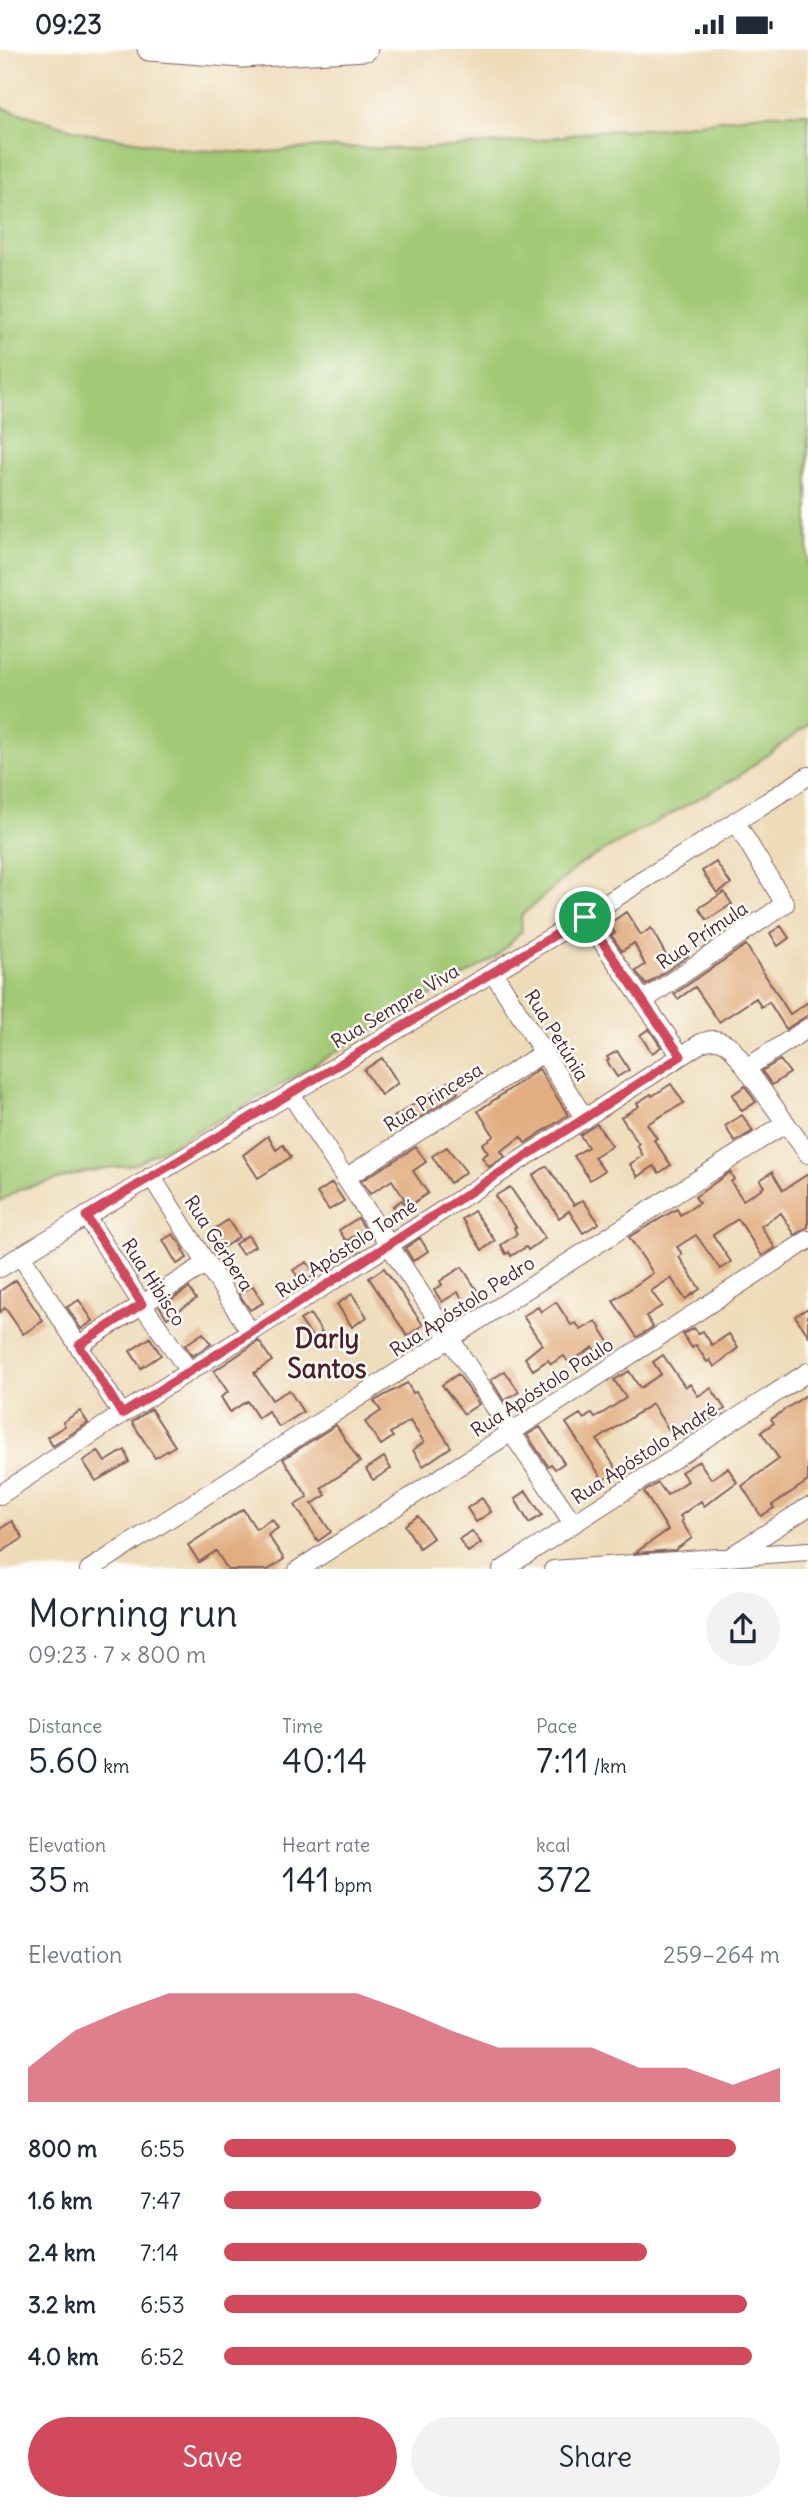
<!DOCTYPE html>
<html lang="en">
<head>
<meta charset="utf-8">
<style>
	:root { --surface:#fff; --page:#f2f2f3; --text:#1f2937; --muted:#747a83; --accent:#d1495b }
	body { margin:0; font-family:Delius,sans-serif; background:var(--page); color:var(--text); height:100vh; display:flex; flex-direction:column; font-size:26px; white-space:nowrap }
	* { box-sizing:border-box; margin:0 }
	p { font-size:23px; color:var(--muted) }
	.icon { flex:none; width:38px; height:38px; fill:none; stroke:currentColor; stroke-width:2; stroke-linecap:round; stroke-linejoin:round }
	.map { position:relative; height:1520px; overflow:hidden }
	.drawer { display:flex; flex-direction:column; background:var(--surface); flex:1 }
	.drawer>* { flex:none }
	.pin { position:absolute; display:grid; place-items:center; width:60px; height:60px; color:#fff; margin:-30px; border:4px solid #fff; border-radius:50%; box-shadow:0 2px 7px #0007 }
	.round { display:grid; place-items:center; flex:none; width:74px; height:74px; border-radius:37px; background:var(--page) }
	.summary { display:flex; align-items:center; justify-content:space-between; height:119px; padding:0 28px }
	h1 { font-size:38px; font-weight:600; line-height:52px }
	.stats { display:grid; grid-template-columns:repeat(3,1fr); gap:10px; height:119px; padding:7px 28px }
	.stats div { display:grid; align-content:center }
	.stats b { font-size:35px; font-weight:600 }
	.stats small { font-size:19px; font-weight:400 }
	.stats p { font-size:19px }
	.chart { height:196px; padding:14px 28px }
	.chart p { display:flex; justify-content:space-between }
	.chart svg { width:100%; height:126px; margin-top:7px; fill:var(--accent); opacity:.7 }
	.primary-button { display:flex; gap:14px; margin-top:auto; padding:14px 28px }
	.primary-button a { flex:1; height:80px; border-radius:42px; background:var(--accent); color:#fff; font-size:28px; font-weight:600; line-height:80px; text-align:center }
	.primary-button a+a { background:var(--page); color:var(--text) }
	ul { padding:0 28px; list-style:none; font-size:23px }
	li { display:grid; grid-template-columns:112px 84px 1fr; align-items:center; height:52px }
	li i { height:18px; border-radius:9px; background:var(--accent) }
	.status { display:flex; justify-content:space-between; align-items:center; height:49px; padding:0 35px; background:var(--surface); direction:ltr }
	.status svg { height:19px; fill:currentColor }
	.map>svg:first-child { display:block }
</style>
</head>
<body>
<div class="status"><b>09:23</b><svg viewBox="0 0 49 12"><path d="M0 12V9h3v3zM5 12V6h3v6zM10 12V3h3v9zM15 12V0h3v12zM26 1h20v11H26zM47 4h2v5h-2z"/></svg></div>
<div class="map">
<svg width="808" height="1521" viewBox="0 0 808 1521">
	<rect width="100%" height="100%" fill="#fdfcf7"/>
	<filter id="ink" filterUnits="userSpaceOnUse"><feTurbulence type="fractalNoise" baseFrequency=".0143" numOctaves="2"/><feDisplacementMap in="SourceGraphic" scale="14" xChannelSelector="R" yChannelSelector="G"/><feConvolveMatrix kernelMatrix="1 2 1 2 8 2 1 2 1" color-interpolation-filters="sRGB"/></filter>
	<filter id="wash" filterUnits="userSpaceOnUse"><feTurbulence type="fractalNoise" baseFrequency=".00686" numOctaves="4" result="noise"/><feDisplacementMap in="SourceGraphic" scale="28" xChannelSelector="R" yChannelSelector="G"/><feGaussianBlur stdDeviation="1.57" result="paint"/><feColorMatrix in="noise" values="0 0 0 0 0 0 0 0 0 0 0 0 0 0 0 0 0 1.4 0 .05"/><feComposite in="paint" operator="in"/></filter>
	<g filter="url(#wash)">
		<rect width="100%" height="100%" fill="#eedcb9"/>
		<path fill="#a2c974" stroke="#767450" stroke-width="2" d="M 0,58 L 86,84 L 190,101 L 255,104 L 319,98 L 419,100 L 541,91 L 594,82 L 663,79 L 762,65 L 808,64 L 808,676 L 736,729 L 582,814 L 521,867 L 522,882 L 496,908 L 245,1057 L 135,1115 L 89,1122 L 21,1140 L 0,1152 Z"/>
		<g id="blocks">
			<path fill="#e2ae81" d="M 716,813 L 731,835 L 717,844 L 702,822 Z
				M 724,843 L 732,855 L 707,871 L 699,859 Z
				M 626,863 L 641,886 L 651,879 L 667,908 L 682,898 L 688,907 L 646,936 L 636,922 L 645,916 L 634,894 L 622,902 L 611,886 L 615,884 L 609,875 Z
				M 781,877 L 789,889 L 778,897 L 770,884 Z
				M 746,896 L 790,965 L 808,953 L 808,966 L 786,980 L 769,953 L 761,958 L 756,949 L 719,973 L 695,938 L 678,950 L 674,945 Z
				M 649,980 L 661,998 L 652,1004 L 640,986 Z
				M 617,1002 L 629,1021 L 617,1028 L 607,1012 L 609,1011 L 607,1008 Z
				M 382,1009 L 398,1034 L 381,1046 L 364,1021 Z
				M 780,1011 L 790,1024 L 772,1036 L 762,1022 Z
				M 539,1020 L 568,1066 L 525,1094 L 521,1088 L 501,1102 L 505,1108 L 489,1118 L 482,1108 L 488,1104 L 482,1095 L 494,1087 L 478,1062 Z
				M 450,1032 L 458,1044 L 402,1080 L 394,1068 Z
				M 671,1035 L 684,1054 L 647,1075 L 657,1089 L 654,1091 L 671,1116 L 659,1124 L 654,1117 L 638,1128 L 630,1115 L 643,1107 L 637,1096 L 639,1095 L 621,1068 L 639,1057 L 637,1054 L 651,1045 L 652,1047 Z
				M 745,1037 L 756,1053 L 742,1062 L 732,1046 Z
				M 742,1066 L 753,1082 L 735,1093 L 725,1077 Z
				M 597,1075 L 612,1097 L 594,1108 L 604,1122 L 590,1131 L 574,1107 L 588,1098 L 580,1086 Z
				M 268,1087 L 276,1101 L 283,1096 L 291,1108 L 258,1129 L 243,1106 Z
				M 416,1098 L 426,1113 L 413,1122 L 428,1144 L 409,1157 L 392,1131 L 370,1145 L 361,1132 Z
				M 447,1098 L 466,1123 L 450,1134 L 432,1107 Z
				M 547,1117 L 574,1156 L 583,1151 L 599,1174 L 583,1184 L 569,1162 L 559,1169 L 533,1126 Z
				M 730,1123 L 734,1130 L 731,1133 L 743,1151 L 764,1138 L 760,1131 L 772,1123 L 783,1141 L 808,1125 L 808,1178 L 795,1186 L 781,1164 L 761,1177 L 775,1199 L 762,1207 L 738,1170 L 713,1186 L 731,1213 L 720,1220 L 696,1186 L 677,1198 L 682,1205 L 679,1208 L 700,1240 L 685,1250 L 671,1229 L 651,1242 L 662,1257 L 646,1267 L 653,1278 L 637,1288 L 613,1252 L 653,1224 L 629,1188 L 677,1160 L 680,1166 L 699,1154 L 695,1148 Z
				M 332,1134 L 344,1152 L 329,1161 L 317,1144 Z
				M 510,1138 L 545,1189 L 528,1201 L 526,1198 L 511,1207 L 509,1203 L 506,1205 L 501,1196 L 517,1185 L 514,1179 L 516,1178 L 495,1147 Z
				M 402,1151 L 410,1163 L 398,1172 L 391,1163 L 395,1160 L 393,1157 Z
				M 474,1162 L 495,1192 L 482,1201 L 462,1170 Z
				M 358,1169 L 365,1180 L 346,1192 L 339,1181 Z
				M 228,1171 L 239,1188 L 219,1201 L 208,1184 Z
				M 173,1185 L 184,1200 L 182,1201 L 187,1209 L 177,1215 L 163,1191 Z
				M 248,1186 L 255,1197 L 242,1205 L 235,1195 Z
				M 420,1189 L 428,1202 L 413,1212 L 405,1199 Z
				M 307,1213 L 316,1225 L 302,1234 L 293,1221 Z
				M 462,1218 L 480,1246 L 466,1255 L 458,1243 L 442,1253 L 434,1241 L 442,1236 L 440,1232 Z
				M 384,1219 L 423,1276 L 407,1287 L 369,1229 Z
				M 16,1231 L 43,1272 L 23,1285 L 5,1259 L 0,1263 L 0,1242 Z
				M 253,1237 L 263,1254 L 250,1261 L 239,1245 Z
				M 189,1239 L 196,1250 L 167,1269 L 160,1258 Z
				M 352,1245 L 367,1268 L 352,1278 L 337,1255 Z
				M 79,1251 L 93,1272 L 81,1280 L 67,1258 Z
				M 556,1253 L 571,1276 L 576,1274 L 581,1281 L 596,1272 L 609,1293 L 596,1302 L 593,1298 L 569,1314 L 564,1307 L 551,1315 L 548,1311 L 533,1321 L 525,1309 L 542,1295 L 523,1267 L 538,1258 L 541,1263 Z
				M 808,1259 L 808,1286 L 795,1267 Z
				M 310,1265 L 322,1283 L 313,1289 L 300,1271 Z
				M 694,1279 L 698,1285 L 703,1282 L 712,1296 L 729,1285 L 738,1299 L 714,1318 L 710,1311 L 707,1313 L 696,1296 L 692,1299 L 683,1285 Z
				M 203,1284 L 211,1295 L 192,1307 L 185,1296 Z
				M 150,1289 L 161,1306 L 141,1319 L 130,1302 Z
				M 259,1292 L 272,1312 L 254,1324 L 272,1351 L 289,1341 L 303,1363 L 279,1378 L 268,1362 L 258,1369 L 247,1352 L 230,1363 L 221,1348 L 228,1343 L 214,1322 Z
				M 663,1306 L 685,1338 L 690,1335 L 698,1347 L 711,1339 L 725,1360 L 684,1389 L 678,1380 L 671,1384 L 652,1355 L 597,1391 L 618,1422 L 603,1431 L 566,1374 L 580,1365 L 584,1370 L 592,1364 L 595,1369 L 626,1349 L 614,1331 L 629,1322 L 640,1339 L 661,1325 L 653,1313 Z
				M 505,1322 L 519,1343 L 504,1352 L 491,1331 Z
				M 458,1325 L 479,1355 L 464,1365 L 442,1336 Z
				M 407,1334 L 413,1344 L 416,1343 L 451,1398 L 423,1417 L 413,1401 L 424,1393 L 410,1372 L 390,1384 L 393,1388 L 381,1396 L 365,1373 L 381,1362 L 374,1352 Z
				M 808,1345 L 808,1432 L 772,1456 L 774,1459 L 761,1467 L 742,1437 L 779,1410 L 761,1383 L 774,1374 L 771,1370 Z
				M 151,1360 L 175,1397 L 155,1409 L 132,1373 Z
				M 80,1362 L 88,1374 L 53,1397 L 47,1388 L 65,1377 L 63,1373 Z
				M 336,1376 L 360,1413 L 321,1439 L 326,1446 L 312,1455 L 331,1483 L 318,1492 L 295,1456 L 308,1448 L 283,1410 Z
				M 540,1378 L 564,1414 L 555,1420 L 551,1415 L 548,1417 L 527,1386 Z
				M 125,1401 L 129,1413 L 96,1432 L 83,1412 L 98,1402 L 105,1413 Z
				M 384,1408 L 391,1420 L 373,1431 L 366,1420 Z
				M 699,1412 L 711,1430 L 728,1419 L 737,1433 L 704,1457 L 701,1452 L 680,1467 L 683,1471 L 681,1472 L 692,1489 L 675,1501 L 635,1504 L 668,1481 L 644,1443 L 658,1434 L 667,1446 L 688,1432 L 681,1423 Z
				M 526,1442 L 542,1466 L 529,1474 L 515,1450 Z
				M 482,1449 L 491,1463 L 476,1473 L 467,1459 Z
				M 243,1460 L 256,1480 L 272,1470 L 278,1479 L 268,1486 L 284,1510 L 268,1521 L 228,1521 L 216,1502 L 199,1513 L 188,1496 Z
				M 418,1467 L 433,1489 L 419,1499 L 405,1476 Z
				M 12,1472 L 23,1489 L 0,1504 L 0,1480 Z
				M 472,1482 L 481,1494 L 468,1503 L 459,1490 Z"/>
		</g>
	</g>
	<g filter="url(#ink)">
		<use href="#blocks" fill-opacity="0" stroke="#83615d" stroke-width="2"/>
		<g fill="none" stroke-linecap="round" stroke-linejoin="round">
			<g stroke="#83615d" stroke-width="20">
				<path id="minor" d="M 585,868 L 681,1007
					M 493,923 L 585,1070
					M 643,952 L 785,855 L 735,772
					M 748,1018 L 808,979
					M 290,1044 L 511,1383 L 573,1474
					M 151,1127 L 251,1284
					M 345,1129 L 543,1004
					M 86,1167 L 142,1255 L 189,1322
					M 21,1207 L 122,1365
					M 0,1219 L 585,868 L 808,727
					M 79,1296 L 207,1214
					M 0,1446 L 122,1365 L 389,1196 L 701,994 C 713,989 721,990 731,998 L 808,1105
					M 733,1506 L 808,1458
					M 89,1521 L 786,1074
					M 298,1521 L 808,1191
					M 502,1521 L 808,1323
					M 553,1521 L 808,1502"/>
			</g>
			<g stroke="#83615d" stroke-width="25">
				<path id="major" d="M 149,0 L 242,7 L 366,0"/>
			</g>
			<use href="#minor" stroke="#fff" stroke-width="18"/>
			<use href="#major" stroke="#fff" stroke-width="23"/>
		</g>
	</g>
	<g fill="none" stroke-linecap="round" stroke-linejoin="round" filter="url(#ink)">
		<g stroke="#fff" stroke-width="14">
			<path id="route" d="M 585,868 L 681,1007 L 320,1240 L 122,1365 L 79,1296 L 142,1255 L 86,1167 Z"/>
		</g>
		<use href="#route" stroke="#d1495b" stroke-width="9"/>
	</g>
	<g text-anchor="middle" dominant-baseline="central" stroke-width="5" stroke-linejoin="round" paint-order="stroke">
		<g font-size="19" fill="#4a1f2b" stroke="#fdfcf7">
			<text transform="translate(702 886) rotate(-34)">Rua Prímula</text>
			<text transform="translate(395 957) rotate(-31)">Rua Sempre Viva</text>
			<text transform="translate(557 986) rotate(58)">Rua Petúnia</text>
			<text transform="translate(433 1048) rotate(-32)">Rua Princesa</text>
			<text transform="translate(219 1194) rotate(57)">Rua Gérbera</text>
			<text transform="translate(346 1199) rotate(-33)">Rua Apóstolo Tomé</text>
			<text transform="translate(154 1233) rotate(57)">Rua Hibisco</text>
			<text transform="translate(462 1257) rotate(-33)">Rua Apóstolo Pedro</text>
			<text transform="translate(542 1338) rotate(-33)">Rua Apóstolo Paulo</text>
			<text transform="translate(644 1404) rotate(-33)">Rua Apóstolo André</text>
		</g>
		<g font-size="26" font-weight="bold" fill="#4a1f2b" stroke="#fdfcf7">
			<text x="327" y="1289">Darly<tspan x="327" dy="30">Santos</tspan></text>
		</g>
	</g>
</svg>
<div class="pin" style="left:585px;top:868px;background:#1e9e55"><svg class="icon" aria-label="arrive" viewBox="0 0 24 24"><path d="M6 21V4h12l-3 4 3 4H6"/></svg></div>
</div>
<section class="drawer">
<div class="summary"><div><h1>Morning run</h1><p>09:23 · 7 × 800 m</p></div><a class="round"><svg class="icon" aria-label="share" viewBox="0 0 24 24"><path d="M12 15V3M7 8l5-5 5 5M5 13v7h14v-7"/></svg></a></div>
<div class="stats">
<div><p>Distance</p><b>5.60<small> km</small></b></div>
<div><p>Time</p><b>40:14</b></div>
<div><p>Pace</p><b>7:11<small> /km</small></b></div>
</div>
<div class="stats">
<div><p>Elevation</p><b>35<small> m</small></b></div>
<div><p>Heart rate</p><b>141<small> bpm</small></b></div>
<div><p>kcal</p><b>372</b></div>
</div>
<div class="chart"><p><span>Elevation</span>259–264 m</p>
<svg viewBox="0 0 160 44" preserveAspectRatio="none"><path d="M0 44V32L10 19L20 12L30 6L40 6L50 6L60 6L70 6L80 12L90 19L100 25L110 25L120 25L130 32L140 32L150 38L160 32V44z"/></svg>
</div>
<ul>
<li><b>800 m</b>6:55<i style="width:92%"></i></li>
<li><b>1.6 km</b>7:47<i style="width:57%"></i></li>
<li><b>2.4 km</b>7:14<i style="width:76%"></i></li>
<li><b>3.2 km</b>6:53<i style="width:94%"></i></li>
<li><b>4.0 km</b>6:52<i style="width:95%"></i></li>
</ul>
<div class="primary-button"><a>Save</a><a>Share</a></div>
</section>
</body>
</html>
